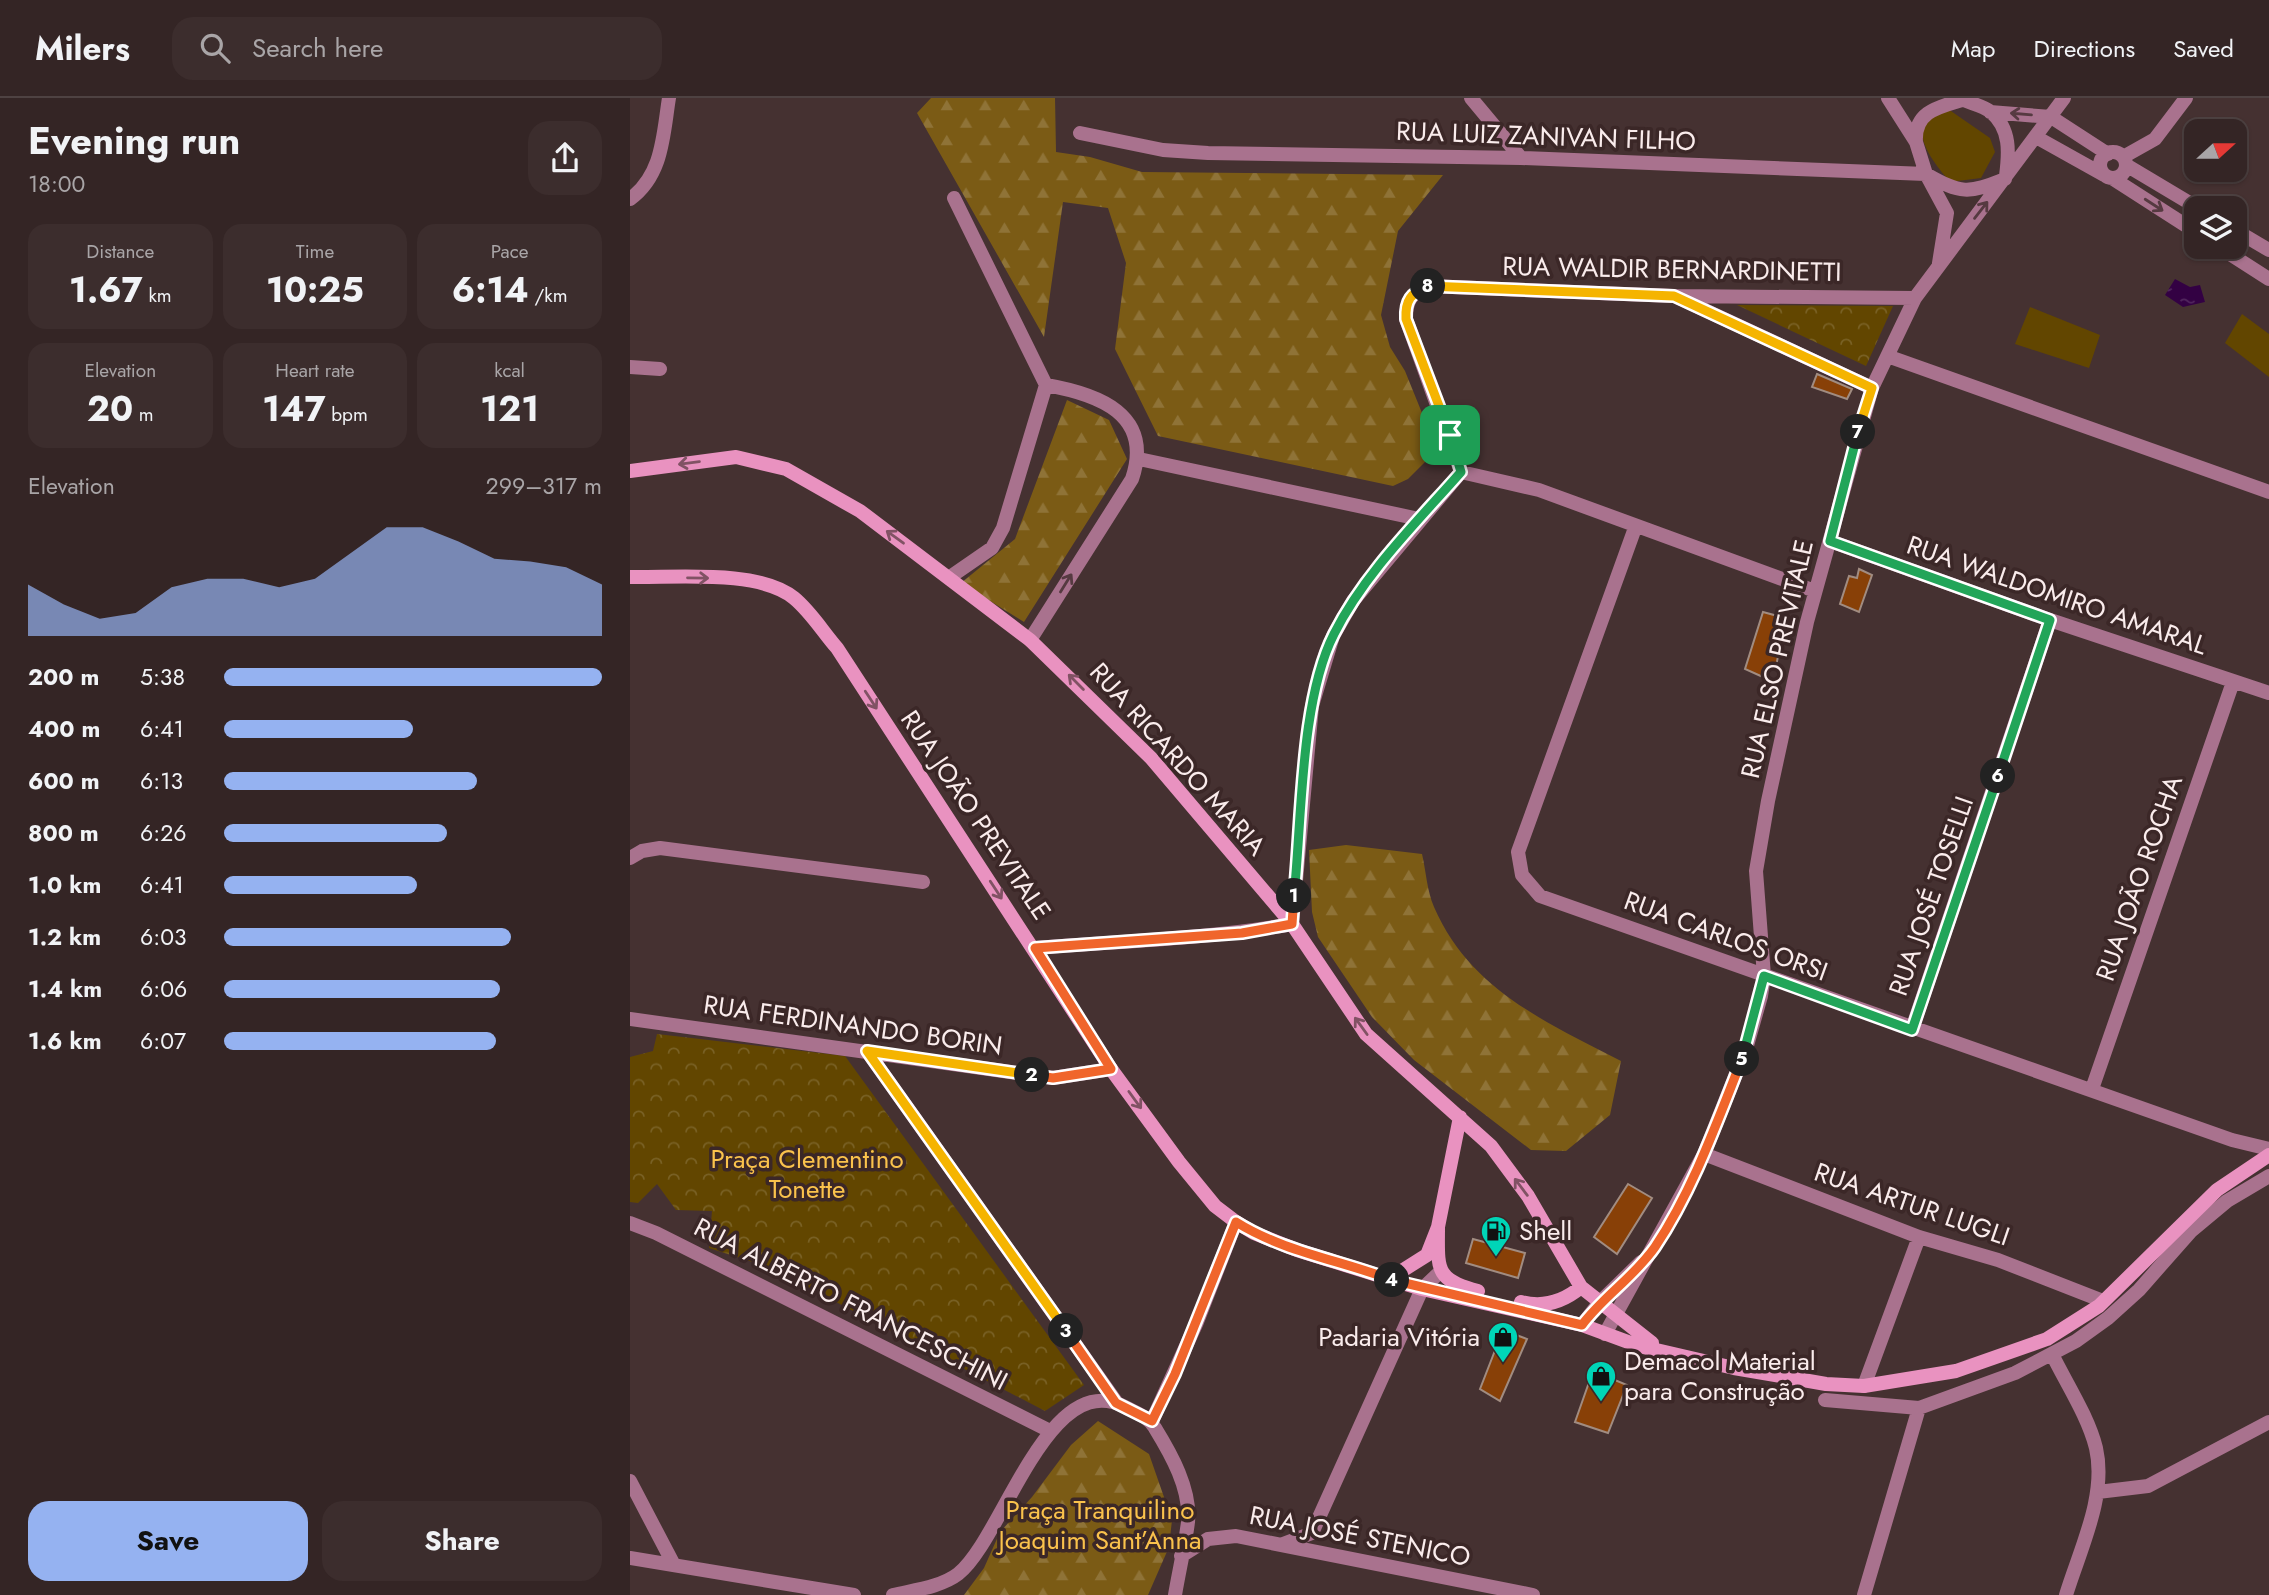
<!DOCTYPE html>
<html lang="en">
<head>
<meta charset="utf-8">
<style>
	:root { --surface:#342525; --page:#3c2d2d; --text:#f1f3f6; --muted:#a9a5a7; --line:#4e4242; --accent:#95b2f1 }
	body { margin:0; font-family:Jost,sans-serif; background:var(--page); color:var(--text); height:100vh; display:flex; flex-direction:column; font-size:26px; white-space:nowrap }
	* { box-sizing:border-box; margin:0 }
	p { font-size:23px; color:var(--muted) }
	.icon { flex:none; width:38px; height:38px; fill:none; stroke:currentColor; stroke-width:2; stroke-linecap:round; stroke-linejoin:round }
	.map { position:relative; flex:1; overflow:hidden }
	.sheet { display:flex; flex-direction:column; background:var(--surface); width:630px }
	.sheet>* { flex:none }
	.needle { width:46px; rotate:69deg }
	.tools { position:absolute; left:1554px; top:21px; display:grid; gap:14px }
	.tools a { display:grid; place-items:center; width:63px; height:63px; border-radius:14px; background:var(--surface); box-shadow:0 2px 5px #0004,0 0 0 2px var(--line); font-size:35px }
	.pin { position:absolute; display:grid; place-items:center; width:60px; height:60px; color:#fff; margin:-30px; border-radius:14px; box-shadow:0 4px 10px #0006 }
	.km { position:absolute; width:35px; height:35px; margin:-18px; border-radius:50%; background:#222; color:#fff; font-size:19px; line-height:35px; text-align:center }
	.round { display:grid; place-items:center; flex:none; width:74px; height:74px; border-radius:21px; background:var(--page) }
	.summary { display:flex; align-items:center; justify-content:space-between; height:119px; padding:0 28px }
	h1 { font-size:38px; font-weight:700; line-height:52px }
	.metrics { display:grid; grid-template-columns:repeat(3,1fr); gap:10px; height:119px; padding:7px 28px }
	.metrics div { display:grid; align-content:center; border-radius:18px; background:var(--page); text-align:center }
	.metrics b { font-size:35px; font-weight:700 }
	.metrics small { font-size:19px; font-weight:400 }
	.metrics p { font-size:19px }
	.chart { height:196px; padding:14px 28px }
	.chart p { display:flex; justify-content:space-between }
	.chart svg { width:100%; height:126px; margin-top:7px; fill:var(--accent); opacity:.7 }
	.cta { display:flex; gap:14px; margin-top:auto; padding:14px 28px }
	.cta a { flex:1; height:80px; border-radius:21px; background:var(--accent); color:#111; font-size:28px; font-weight:700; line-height:80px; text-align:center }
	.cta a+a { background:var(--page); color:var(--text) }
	ul { padding:0 28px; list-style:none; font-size:23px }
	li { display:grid; grid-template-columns:112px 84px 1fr; align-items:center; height:52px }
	li i { height:18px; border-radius:9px; background:var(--accent) }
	header { display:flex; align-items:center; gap:42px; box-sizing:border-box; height:98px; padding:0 35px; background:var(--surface); border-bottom:2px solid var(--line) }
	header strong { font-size:33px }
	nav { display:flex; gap:38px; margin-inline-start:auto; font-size:24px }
	.search { width:490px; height:63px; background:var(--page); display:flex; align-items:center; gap:18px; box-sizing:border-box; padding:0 24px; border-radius:21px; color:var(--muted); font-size:26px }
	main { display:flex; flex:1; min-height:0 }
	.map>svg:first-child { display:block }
</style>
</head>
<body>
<header>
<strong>Milers</strong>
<div class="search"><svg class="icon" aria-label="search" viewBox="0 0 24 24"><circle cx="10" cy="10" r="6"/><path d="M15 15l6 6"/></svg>Search here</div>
<nav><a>Map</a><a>Directions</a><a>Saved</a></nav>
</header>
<main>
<section class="sheet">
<div class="summary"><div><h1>Evening run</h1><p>18:00</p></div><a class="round"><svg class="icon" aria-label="share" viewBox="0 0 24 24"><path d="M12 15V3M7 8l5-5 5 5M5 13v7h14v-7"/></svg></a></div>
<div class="metrics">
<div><p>Distance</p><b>1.67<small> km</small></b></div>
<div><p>Time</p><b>10:25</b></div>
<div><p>Pace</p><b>6:14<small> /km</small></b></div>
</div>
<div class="metrics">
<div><p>Elevation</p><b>20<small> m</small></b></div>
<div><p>Heart rate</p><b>147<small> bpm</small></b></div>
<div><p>kcal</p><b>121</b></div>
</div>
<div class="chart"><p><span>Elevation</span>299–317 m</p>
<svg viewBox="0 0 160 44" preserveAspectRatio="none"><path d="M0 44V26L10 33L20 38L30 36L40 27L50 24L60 24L70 27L80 24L90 15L100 6L110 6L120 11L130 17L140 18L150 20L160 26V44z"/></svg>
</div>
<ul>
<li><b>200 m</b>5:38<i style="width:100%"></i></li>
<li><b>400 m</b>6:41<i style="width:50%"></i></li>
<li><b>600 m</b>6:13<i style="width:67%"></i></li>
<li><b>800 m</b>6:26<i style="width:59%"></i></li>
<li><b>1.0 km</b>6:41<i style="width:51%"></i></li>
<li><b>1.2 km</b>6:03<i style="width:76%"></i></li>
<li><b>1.4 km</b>6:06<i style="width:73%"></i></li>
<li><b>1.6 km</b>6:07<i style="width:72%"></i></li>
</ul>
<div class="cta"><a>Save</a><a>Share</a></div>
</section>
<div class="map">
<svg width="1639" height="1497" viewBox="0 0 1639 1497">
	<defs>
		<pattern id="forest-firs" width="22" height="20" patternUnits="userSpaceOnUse" patternTransform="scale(1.75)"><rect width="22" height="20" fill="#7b5b15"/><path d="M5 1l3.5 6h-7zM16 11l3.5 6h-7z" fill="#8f7337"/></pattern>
		<pattern id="park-crowns" width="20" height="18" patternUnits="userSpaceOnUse" patternTransform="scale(1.75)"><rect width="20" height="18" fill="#624600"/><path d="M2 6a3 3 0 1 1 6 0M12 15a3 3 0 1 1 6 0" fill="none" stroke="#796125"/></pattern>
		<pattern id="water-ripples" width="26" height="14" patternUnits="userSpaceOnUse" patternTransform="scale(1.75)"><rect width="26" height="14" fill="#330143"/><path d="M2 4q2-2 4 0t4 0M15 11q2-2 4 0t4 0" fill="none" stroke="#51265e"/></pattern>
	</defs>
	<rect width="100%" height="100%" fill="#453131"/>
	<path fill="#624600" d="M 1318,11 L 1360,40 L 1365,54 L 1351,80 L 1320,84 C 1309,71 1280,38 1298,22 C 1303,17 1312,14 1318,11 Z
		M 1400,209 L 1470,237 L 1459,270 L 1385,246 Z
		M 1612,216 L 1639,236 L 1639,279 L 1595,245 Z"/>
	<path fill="url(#forest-firs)" d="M 301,0 L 425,0 L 426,54 L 460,59 L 512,74 L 813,77 L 768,133 L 751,217 L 760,249 L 775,273 L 807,352 L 778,381 L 763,388 L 528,338 L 485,251 L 496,165 L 478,110 L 433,104 L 414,239 L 287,15 Z
		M 437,302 L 479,322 L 497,361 L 394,524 L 331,485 L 385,441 Z
		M 716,747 L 792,756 C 796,773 797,793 804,809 C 840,892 916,924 991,963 L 980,1017 L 936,1053 L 901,1052 L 784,962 L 742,919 L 688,839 L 682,814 L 679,752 Z
		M 468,1323 L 519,1356 L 542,1422 L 539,1449 L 518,1497 L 334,1497 L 354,1470 L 370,1434 L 402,1399 L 441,1347 Z"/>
	<path fill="url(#park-crowns)" d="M 1107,207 L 1263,208 L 1236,268 Z
		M 27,936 L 215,958 L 454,1287 L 415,1313 L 141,1170 L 79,1150 L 82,1113 L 46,1112 L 27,1086 L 8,1105 L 0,1104 L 0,959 L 23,953 Z"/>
	<path fill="url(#water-ripples)" d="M 1545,181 L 1560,189 L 1570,187 L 1575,204 L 1553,209 L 1535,197 Z"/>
	<path fill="#884007" stroke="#a18c81" stroke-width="2" d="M 1187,276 L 1222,291 L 1217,301 L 1182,289 Z
		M 1229,471 L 1242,477 L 1229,514 L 1210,506 L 1219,478 L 1227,480 Z
		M 1133,514 L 1155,520 L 1146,569 L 1136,568 L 1133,579 L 1115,571 Z
		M 998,1086 L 1022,1100 L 987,1156 L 964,1139 Z
		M 843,1141 L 895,1155 L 888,1180 L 836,1165 Z
		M 873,1232 L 897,1241 L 870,1303 L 850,1291 Z
		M 963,1273 L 997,1287 L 978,1335 L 945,1324 Z"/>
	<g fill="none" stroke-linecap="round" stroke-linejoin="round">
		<path stroke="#a9728e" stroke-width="14" d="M 841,0 L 891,60
			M 1258,0 L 1286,44 L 1296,76 L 1317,115 L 1309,165
			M 1329,0 C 1338,5 1352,7 1361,14 C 1381,31 1379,55 1376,78
			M 1360,14 L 1421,19 L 1478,56
			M 450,35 L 533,52 L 578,55 L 891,60 L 1296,76 C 1331,96 1338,96 1375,81
			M 1406,39 L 1474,77
			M 1286,44 C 1284,14 1308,9 1332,2
			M1470 67a13 13 0 1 1 26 0a13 13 0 1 1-26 0Z
			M 1493,59 L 1525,41 L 1556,0
			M 1496,67 L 1568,110
			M 1482,80 L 1566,134
			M 0,101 C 33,77 33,37 39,0
			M 1605,132 L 1639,152
			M 1589,149 L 1639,181
			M 1049,200 L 1242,290
			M 1260,259 L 1639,394
			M 0,269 L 30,271
			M 509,361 L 789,421
			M 831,374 L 909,392 L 1185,493
			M 1005,430 L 888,754 L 892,777 L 910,798 L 1602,1042 L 1639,1051
			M 1200,443 L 1420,522 L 1639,595
			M 320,479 L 362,450 L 373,430 L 416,287 L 324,100
			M 400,542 L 502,381 C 524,316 468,296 416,287
			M 0,760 L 12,753 L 30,750 L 293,784
			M 405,850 C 490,843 578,841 662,826 L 682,608 L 703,538 L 723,503 L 831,374 L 776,221 C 776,202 781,196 798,188 L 1044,198 L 1285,200
			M 0,921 L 423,980 L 481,971
			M 1282,931 L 1420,522
			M 237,953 L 487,1305
			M 1462,991 L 1603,584
			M 1074,1056 L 1289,1139 L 1368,1162 L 1473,1203
			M 0,1125 L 26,1135 L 420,1333
			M 952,1227 L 969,1205 L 1011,1164
			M 975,1236 L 1074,1056 L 1116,951 L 1131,898 L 1134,878 L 1126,773 L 1138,703 L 1177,524 L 1242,290 L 1285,200 L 1434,0
			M 1422,1256 C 1436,1285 1458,1318 1466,1350 C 1477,1398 1450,1451 1436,1497
			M 1234,1288 L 1289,1139
			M 1195,1302 L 1289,1310 L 1385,1275 L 1446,1243 L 1478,1220 L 1509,1192 L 1561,1133 L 1597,1103 L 1639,1078
			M 522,1323 L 567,1224 L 606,1124
			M 0,1383 L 44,1467
			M 1468,1394 L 1518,1388 L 1639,1324
			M 653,1446 L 682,1435 L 792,1191 L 810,1174
			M 551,1458 L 578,1441 L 606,1438 L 903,1497
			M 0,1460 L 224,1497
			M 263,1497 C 284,1492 311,1489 328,1476 C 373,1441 418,1268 495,1309 C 506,1315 519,1319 525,1330 C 541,1356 561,1391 558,1424 C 555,1448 549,1473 545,1497
			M 1234,1497 L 1289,1310"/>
		<path stroke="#e992c0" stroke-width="14" d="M 0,373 L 106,359 L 156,371 L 230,413 L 400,542 L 521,660 L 662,826 L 736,936 L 861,1048 L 898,1098 L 951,1189 L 1022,1245
			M 0,479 C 45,480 129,471 164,500 C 181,514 193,534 207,550 L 481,971 L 549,1064 L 585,1108 L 606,1124 L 624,1135 L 667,1152 L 792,1191 L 952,1227 L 1009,1248 L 1104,1270 L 1196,1286 L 1234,1288 L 1326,1273 L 1417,1241 L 1469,1208 L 1587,1092 L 1639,1057
			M 808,1129 C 808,1170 804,1182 848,1193
			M 759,1181 L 797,1157 L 808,1129 L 830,1019
			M 891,1204 C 914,1210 933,1204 951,1189"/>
	</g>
	<defs><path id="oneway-shaft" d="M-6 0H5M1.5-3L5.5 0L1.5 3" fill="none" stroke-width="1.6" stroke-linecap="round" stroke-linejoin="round" transform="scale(1.75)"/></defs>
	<g stroke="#563a41">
		<use href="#oneway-shaft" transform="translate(1391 16) rotate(-175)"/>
		<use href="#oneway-shaft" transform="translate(1524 107) rotate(33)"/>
		<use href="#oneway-shaft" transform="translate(1351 112) rotate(-52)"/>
		<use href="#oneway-shaft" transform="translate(436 485) rotate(-58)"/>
	</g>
	<g stroke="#815264">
		<use href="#oneway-shaft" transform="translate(59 365) rotate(173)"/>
		<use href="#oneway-shaft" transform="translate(265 439) rotate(-144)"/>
		<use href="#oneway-shaft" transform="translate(68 480) rotate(1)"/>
		<use href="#oneway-shaft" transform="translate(446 584) rotate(-135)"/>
		<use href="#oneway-shaft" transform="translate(241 602) rotate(57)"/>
		<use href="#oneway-shaft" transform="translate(366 792) rotate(57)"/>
		<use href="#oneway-shaft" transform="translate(731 928) rotate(-126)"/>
		<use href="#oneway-shaft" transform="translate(505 1002) rotate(54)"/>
		<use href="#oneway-shaft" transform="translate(891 1089) rotate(-127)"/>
	</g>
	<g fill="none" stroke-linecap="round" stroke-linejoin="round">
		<g stroke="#fff" stroke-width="14">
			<path id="split-1" d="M 664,798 C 672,722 670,603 704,536 C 734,476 787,424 831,374 L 820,337"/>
		</g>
		<g stroke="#fff" stroke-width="14">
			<path id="split-2" d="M 402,977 L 423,980 L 481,971 L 405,850 L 612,835 L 662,826 L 664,798"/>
		</g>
		<g stroke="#fff" stroke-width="14">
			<path id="split-3" d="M 402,977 L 237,953 L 436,1233"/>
		</g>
		<g stroke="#fff" stroke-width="14">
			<path id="split-4" d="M 436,1233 L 486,1305 L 522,1323 L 545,1276 L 606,1124 C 654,1154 710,1162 762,1182"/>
		</g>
		<g stroke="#fff" stroke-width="14">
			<path id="split-5" d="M 762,1182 L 952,1227 C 973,1199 1005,1178 1025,1149 C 1063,1092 1087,1024 1112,961"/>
		</g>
		<g stroke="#fff" stroke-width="14">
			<path id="split-6" d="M 1112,961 L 1134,878 L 1282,932 L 1368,678"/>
		</g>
		<g stroke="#fff" stroke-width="14">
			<path id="split-7" d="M 1228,334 L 1200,443 L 1420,522 L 1368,678"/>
		</g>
		<g stroke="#fff" stroke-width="14">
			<path id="split-8" d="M 798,188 L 1044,198 L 1242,290 L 1228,334"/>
		</g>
		<g stroke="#fff" stroke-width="14">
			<path id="split-9" d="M 798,188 C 781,195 775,202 776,221 L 820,337"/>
		</g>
		<use href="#split-1" stroke="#22a559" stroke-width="9"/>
		<use href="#split-2" stroke="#f0652b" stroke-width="9"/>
		<use href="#split-3" stroke="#f5b400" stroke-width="9"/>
		<use href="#split-4" stroke="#f0652b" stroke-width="9"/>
		<use href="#split-5" stroke="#f0652b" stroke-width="9"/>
		<use href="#split-6" stroke="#22a559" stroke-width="9"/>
		<use href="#split-7" stroke="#22a559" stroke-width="9"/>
		<use href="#split-8" stroke="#f5b400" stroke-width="9"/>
		<use href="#split-9" stroke="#f5b400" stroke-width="9"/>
	</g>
	<defs>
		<g id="fuel-pin" transform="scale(1.575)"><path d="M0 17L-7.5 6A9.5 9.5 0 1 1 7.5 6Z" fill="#00d5b7" stroke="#3b2727"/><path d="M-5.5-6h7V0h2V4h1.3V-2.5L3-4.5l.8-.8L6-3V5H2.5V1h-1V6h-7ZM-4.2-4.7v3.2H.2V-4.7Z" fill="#111"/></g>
		<g id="shop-pin" transform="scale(1.575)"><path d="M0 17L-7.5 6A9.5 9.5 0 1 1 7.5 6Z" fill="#00d5b7" stroke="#3b2727"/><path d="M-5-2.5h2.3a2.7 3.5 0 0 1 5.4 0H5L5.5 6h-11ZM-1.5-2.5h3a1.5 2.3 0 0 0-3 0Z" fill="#111"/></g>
	</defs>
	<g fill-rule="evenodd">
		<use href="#fuel-pin" x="866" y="1133"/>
		<use href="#shop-pin" x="873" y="1239"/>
		<use href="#shop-pin" x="971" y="1278"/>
	</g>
	<g text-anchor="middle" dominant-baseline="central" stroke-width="7" stroke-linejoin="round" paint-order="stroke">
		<g font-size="26" fill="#faecec" stroke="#3b2727">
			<text transform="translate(916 38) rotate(2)">RUA LUIZ ZANIVAN FILHO</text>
			<text transform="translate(1042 171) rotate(1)">RUA WALDIR BERNARDINETTI</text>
			<text transform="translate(1427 497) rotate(19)">RUA WALDOMIRO AMARAL</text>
			<text transform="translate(1147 561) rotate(-77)">RUA ELSO PREVITALE</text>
			<text transform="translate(548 661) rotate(48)">RUA RICARDO MARIA</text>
			<text transform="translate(346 717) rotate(56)">RUA JOÃO PREVITALE</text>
			<text transform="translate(1509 780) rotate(-71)">RUA JOÃO ROCHA</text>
			<text transform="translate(1301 798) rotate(-71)">RUA JOSÉ TOSELLI</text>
			<text transform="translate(1096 838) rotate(20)">RUA CARLOS ORSI</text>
			<text transform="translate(223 927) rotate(8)">RUA FERDINANDO BORIN</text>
			<text transform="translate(1282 1106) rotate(19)">RUA ARTUR LUGLI</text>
			<text transform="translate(221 1206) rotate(27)">RUA ALBERTO FRANCESCHINI</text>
			<text transform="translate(730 1438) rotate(11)">RUA JOSÉ STENICO</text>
		</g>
		<g font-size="26" fill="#fac24c" stroke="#3b2727">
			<text x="177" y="1061">Praça Clementino<tspan x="177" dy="30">Tonette</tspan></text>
			<text x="470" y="1412">Praça Tranquilino<tspan x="470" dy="30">Joaquim Sant’Anna</tspan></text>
		</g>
		<g font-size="26" fill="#faecec" stroke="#3b2727" text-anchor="start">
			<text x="889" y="1133">Shell</text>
			<text x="850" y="1239" text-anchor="end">Padaria Vitória</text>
			<text x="994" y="1263">Demacol Material<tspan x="994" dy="30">para Construção</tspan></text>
		</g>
	</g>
</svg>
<div class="tools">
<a><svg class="needle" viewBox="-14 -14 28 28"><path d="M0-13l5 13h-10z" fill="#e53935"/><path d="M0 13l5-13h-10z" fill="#a9a5a7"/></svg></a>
<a><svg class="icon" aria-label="layers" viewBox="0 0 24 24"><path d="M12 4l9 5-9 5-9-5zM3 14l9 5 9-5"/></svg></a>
</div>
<div class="pin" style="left:820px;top:337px;background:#1e9e55"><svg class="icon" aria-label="arrive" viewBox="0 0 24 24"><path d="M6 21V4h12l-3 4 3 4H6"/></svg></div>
<b class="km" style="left:664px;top:798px">1</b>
<b class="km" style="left:402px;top:977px">2</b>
<b class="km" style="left:436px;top:1233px">3</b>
<b class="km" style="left:762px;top:1182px">4</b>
<b class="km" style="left:1112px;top:961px">5</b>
<b class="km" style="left:1368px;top:678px">6</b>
<b class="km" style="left:1228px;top:334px">7</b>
<b class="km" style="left:798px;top:188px">8</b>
</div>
</main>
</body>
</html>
